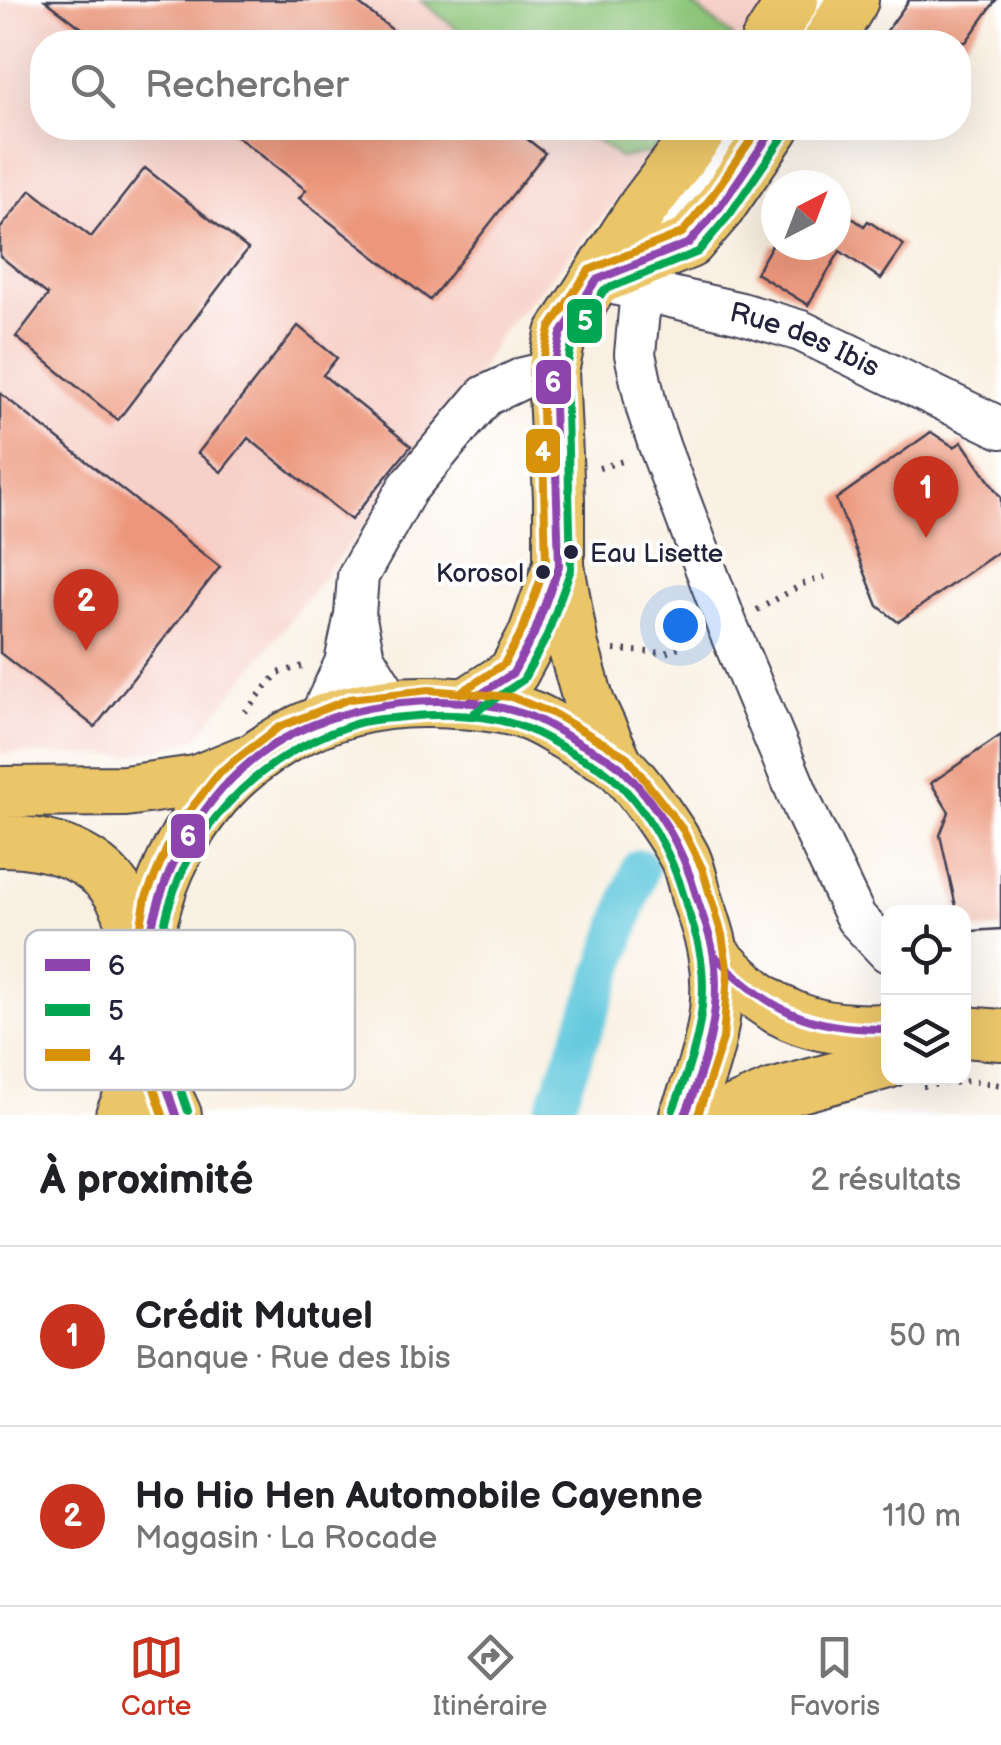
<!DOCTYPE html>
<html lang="fr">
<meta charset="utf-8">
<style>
:root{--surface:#fff;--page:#f6f6f6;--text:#202124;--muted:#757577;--line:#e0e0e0;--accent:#c8321e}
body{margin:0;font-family:"Balsamiq Sans",sans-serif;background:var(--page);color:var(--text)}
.controls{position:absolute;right:30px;bottom:30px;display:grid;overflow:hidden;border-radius:20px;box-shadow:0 10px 40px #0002}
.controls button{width:90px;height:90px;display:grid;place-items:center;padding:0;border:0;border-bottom:2px solid var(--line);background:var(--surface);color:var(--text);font:50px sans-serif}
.compass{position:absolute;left:761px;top:170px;width:90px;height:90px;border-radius:50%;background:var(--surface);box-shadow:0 10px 40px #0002;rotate:42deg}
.you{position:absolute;left:680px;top:625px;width:35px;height:35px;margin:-25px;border:8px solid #fff;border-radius:50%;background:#1a73e8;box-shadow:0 0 0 15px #1a73e833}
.badge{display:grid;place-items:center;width:65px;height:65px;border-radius:50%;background:var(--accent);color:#fff;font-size:32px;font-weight:700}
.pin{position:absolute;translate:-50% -82px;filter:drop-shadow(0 2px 5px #0008)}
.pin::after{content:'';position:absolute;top:52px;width:35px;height:30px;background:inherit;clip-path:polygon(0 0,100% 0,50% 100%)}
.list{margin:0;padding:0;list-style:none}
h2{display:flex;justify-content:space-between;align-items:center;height:130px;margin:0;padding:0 40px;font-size:42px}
h2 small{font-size:32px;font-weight:400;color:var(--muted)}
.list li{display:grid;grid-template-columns:65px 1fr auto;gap:30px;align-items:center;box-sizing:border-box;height:180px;padding:0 40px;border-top:2px solid var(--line)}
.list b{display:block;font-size:38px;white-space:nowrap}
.list p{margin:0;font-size:32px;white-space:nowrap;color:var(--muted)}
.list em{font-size:32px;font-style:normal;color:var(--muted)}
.icon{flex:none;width:55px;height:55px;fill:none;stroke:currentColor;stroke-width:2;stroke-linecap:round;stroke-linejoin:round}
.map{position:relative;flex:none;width:1001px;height:1115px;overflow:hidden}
.search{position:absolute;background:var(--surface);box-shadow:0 10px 40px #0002;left:30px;right:30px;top:30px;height:110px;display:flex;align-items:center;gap:25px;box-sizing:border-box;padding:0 35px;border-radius:40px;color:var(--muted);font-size:38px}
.sheet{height:490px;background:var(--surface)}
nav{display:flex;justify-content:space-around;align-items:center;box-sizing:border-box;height:140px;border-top:2px solid var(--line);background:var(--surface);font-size:28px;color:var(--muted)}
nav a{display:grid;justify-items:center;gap:5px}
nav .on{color:var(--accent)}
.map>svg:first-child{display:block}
.built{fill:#f7d1c9}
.green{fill:#8fc87c;stroke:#58755c;stroke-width:2.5}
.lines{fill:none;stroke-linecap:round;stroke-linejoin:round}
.canal{stroke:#60c8dd;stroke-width:38}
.building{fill:#ec977c}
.minor-casing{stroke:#424154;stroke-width:44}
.major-casing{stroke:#424154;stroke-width:54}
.path{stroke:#424154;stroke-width:6;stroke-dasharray:2.5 8;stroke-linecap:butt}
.minor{stroke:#fff;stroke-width:40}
.major{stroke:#ebc669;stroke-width:50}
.bus-1-casing{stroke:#fff;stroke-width:15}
.bus-2-casing{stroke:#fff;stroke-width:15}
.bus-3-casing{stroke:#fff;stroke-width:15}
.bus-1{stroke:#8e44ad;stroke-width:8}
.bus-2{stroke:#00a651;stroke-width:8}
.bus-3{stroke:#d79209;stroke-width:8}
.bus-dot{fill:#22223b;stroke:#fff;stroke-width:4}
.labels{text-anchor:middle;stroke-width:8;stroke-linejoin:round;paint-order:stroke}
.bus-label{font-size:26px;fill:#22223b;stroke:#fff;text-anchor:start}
.street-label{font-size:28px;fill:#22223b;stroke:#fff}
.key{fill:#fff;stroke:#bdbdc4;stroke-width:2.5}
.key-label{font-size:28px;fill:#22223b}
.line-badge{stroke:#fff;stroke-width:4}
.badge-label{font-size:28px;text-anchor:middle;font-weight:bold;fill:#fff}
</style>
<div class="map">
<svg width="1001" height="1115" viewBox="0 0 1001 1115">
<rect width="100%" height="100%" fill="#fff"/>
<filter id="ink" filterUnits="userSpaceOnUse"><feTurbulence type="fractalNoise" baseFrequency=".01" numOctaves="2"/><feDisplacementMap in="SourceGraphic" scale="20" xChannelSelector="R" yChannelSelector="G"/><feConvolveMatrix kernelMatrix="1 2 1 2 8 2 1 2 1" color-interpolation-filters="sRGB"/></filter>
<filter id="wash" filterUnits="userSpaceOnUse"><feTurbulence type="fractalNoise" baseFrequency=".0048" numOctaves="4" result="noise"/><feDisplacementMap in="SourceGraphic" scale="40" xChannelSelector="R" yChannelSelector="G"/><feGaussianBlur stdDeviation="2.25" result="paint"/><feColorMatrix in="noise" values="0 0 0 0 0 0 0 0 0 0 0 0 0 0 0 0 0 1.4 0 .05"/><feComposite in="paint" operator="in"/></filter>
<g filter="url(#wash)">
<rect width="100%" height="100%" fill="#f9f0e2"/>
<path class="built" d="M0,0H770L750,42H42V128H680L498,337L468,394L196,739L131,756L0,753Z"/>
<path class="green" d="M420,0H687L733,37L729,42H474Z
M581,128H669L652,152L620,158Z"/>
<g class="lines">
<path class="canal" d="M552,1115L607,967L640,868"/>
</g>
<g id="blocks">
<path class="building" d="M45,0H354L408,42H100Z
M909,0H996L966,42H879Z
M226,128H513L545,153L430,300L299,198L306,190Z
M145,168L248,249L118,420L16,337L48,295L0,256V229L31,190L91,237Z
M836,207L864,226L868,221L904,245L881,279L840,251L808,305L756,273L772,245H836Z
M298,326L337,358L323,375L411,446L351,520L248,438L221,472L198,453Z
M0,393L220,567L95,727L0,653Z
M931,432L954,447L962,442L1001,498V550L898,622L878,606L836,499Z
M1001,735V929L972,931L964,919V912L957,911L940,835L949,812L931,783Z"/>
</g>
</g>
<g filter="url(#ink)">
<use href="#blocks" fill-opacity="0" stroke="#424154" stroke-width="2.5"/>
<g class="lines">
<defs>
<g id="minor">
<path d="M797,42L822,0"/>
<path d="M739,128L651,259L641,290L635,354L647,409L660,448L727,625L804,809L856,918L888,952"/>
<path id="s1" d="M618,285L741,313L801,331L1001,428"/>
<path d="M356,619L364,657L391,701"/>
<path d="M318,721L345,663L355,615L358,576L407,489L485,396L523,378L553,371"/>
</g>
<path id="major" d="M766,42L793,0
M828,42L853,0
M596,280L689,243L720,207L774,128
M467,703L513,673L534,634L557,570
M618,765L589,703L573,646L559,566V499L553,371L561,334L644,206L703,128
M0,792L125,791L196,781L245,761
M0,841C55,841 112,860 130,918C135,932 136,948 139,963
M714,955C770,1014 806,1033 888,1029
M964,1032L1001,1035
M121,1115L144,1067L149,1038
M176,1115C82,926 212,698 429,702C462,703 502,704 533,717C547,723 560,732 573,739C587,748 606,755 619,766C638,784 673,835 685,858C690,869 693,883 696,895C702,914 710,933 713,953C724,1008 706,1065 685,1115
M725,1115L771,1095L888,1063"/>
</defs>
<use href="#minor" class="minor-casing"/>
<use href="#major" class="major-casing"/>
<path class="path" d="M599,468L626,460
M757,610L803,584L827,576
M614,650L666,653L693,640
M245,712L278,673L303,666
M923,1086L970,1081L1001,1085"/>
<use href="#minor" class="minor"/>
<use href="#major" class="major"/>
<defs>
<path id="bus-1" d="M467,703L513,673L534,634L559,566L553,371L561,334L596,280L689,243L720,207L774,128
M714,955C770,1011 808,1030 888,1029
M176,1115C160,1068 142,1019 146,968C153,877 204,784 285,738C352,701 448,690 521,713C542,719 561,733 581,744C594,751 609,757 620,767C656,801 683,848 696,895C701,912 708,929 712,946C724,1005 707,1061 685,1115"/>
<path id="bus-2" d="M474,713L523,680L546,638L571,569L566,372L573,339L604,290L698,252L730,214L784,135
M188,1111C172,1065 156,1020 158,971C163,854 243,760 352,725C368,719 387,719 404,717C441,713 481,713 517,725C536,731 553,742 571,752C584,760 599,765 610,775C645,805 672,854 684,897C688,914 696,931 699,948C711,1004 694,1058 673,1110"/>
<path id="bus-3" d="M460,693L504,664L523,629L546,564L541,371L550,328L589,270L682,233L710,199L759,128
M163,1115L139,1045L133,970L146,897L175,829L220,772L279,727L349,699L429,690L511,697L554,714L627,757L683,830L702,868L722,935L728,973L723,1039L698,1115"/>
</defs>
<use href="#bus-1" class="bus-1-casing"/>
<use href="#bus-2" class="bus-2-casing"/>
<use href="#bus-3" class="bus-3-casing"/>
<use href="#bus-1" class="bus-1"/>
<use href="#bus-2" class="bus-2"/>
<use href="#bus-3" class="bus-3"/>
</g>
</g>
<g class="bus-dot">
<circle cx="571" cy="552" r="9"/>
<circle cx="543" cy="572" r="9"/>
</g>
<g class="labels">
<g class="bus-label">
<text x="590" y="562">Eau Lisette</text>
<text x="524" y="582" text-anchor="end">Korosol</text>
</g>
<g class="street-label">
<text dy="10" stroke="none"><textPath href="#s1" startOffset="195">Rue des Ibis</textPath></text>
</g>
</g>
<rect x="25" y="930" width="330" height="160" rx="15" class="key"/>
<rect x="45" y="959" width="45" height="12" fill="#8e44ad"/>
<rect x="45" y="1004" width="45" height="12" fill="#00a651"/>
<rect x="45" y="1049" width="45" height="12" fill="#d79209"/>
<g class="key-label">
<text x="108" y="975">6</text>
<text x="108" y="1020">5</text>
<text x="108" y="1065">4</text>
</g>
<g class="line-badge">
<rect x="565" y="297" width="39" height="48" rx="10" fill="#00a651"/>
<rect x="534" y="358" width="39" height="48" rx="10" fill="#8e44ad"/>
<rect x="524" y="427" width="38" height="48" rx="10" fill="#d79209"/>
<rect x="169" y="812" width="38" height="48" rx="10" fill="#8e44ad"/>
</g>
<g class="badge-label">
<text x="585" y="330">5</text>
<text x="553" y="391">6</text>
<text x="543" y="461">4</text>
<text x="188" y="845">6</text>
</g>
</svg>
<div class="controls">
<button><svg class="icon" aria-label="locate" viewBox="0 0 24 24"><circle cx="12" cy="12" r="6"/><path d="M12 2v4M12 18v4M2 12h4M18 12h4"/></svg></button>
<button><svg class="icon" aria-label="layers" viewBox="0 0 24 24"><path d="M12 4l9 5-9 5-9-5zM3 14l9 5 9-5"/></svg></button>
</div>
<svg class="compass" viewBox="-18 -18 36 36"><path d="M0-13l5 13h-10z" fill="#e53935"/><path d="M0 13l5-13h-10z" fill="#757577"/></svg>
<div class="you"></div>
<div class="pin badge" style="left:926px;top:538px">1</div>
<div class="pin badge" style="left:86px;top:651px">2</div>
<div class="search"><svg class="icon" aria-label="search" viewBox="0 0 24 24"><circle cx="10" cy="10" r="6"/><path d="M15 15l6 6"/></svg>Rechercher</div>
</div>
<section class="sheet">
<h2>À proximité<small>2 résultats</small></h2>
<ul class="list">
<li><span class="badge">1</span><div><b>Crédit Mutuel</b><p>Banque · Rue des Ibis</p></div><em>50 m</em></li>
<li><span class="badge">2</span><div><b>Ho Hio Hen Automobile Cayenne</b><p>Magasin · La Rocade</p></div><em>110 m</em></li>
</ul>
</section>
<nav>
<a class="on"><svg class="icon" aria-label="map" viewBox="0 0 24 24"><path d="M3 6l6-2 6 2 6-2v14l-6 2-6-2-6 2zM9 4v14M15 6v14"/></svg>Carte</a>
<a><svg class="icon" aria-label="directions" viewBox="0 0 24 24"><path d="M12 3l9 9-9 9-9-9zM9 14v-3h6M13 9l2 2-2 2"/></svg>Itinéraire</a>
<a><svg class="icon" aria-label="saved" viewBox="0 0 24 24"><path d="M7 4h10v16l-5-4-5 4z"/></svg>Favoris</a>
</nav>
